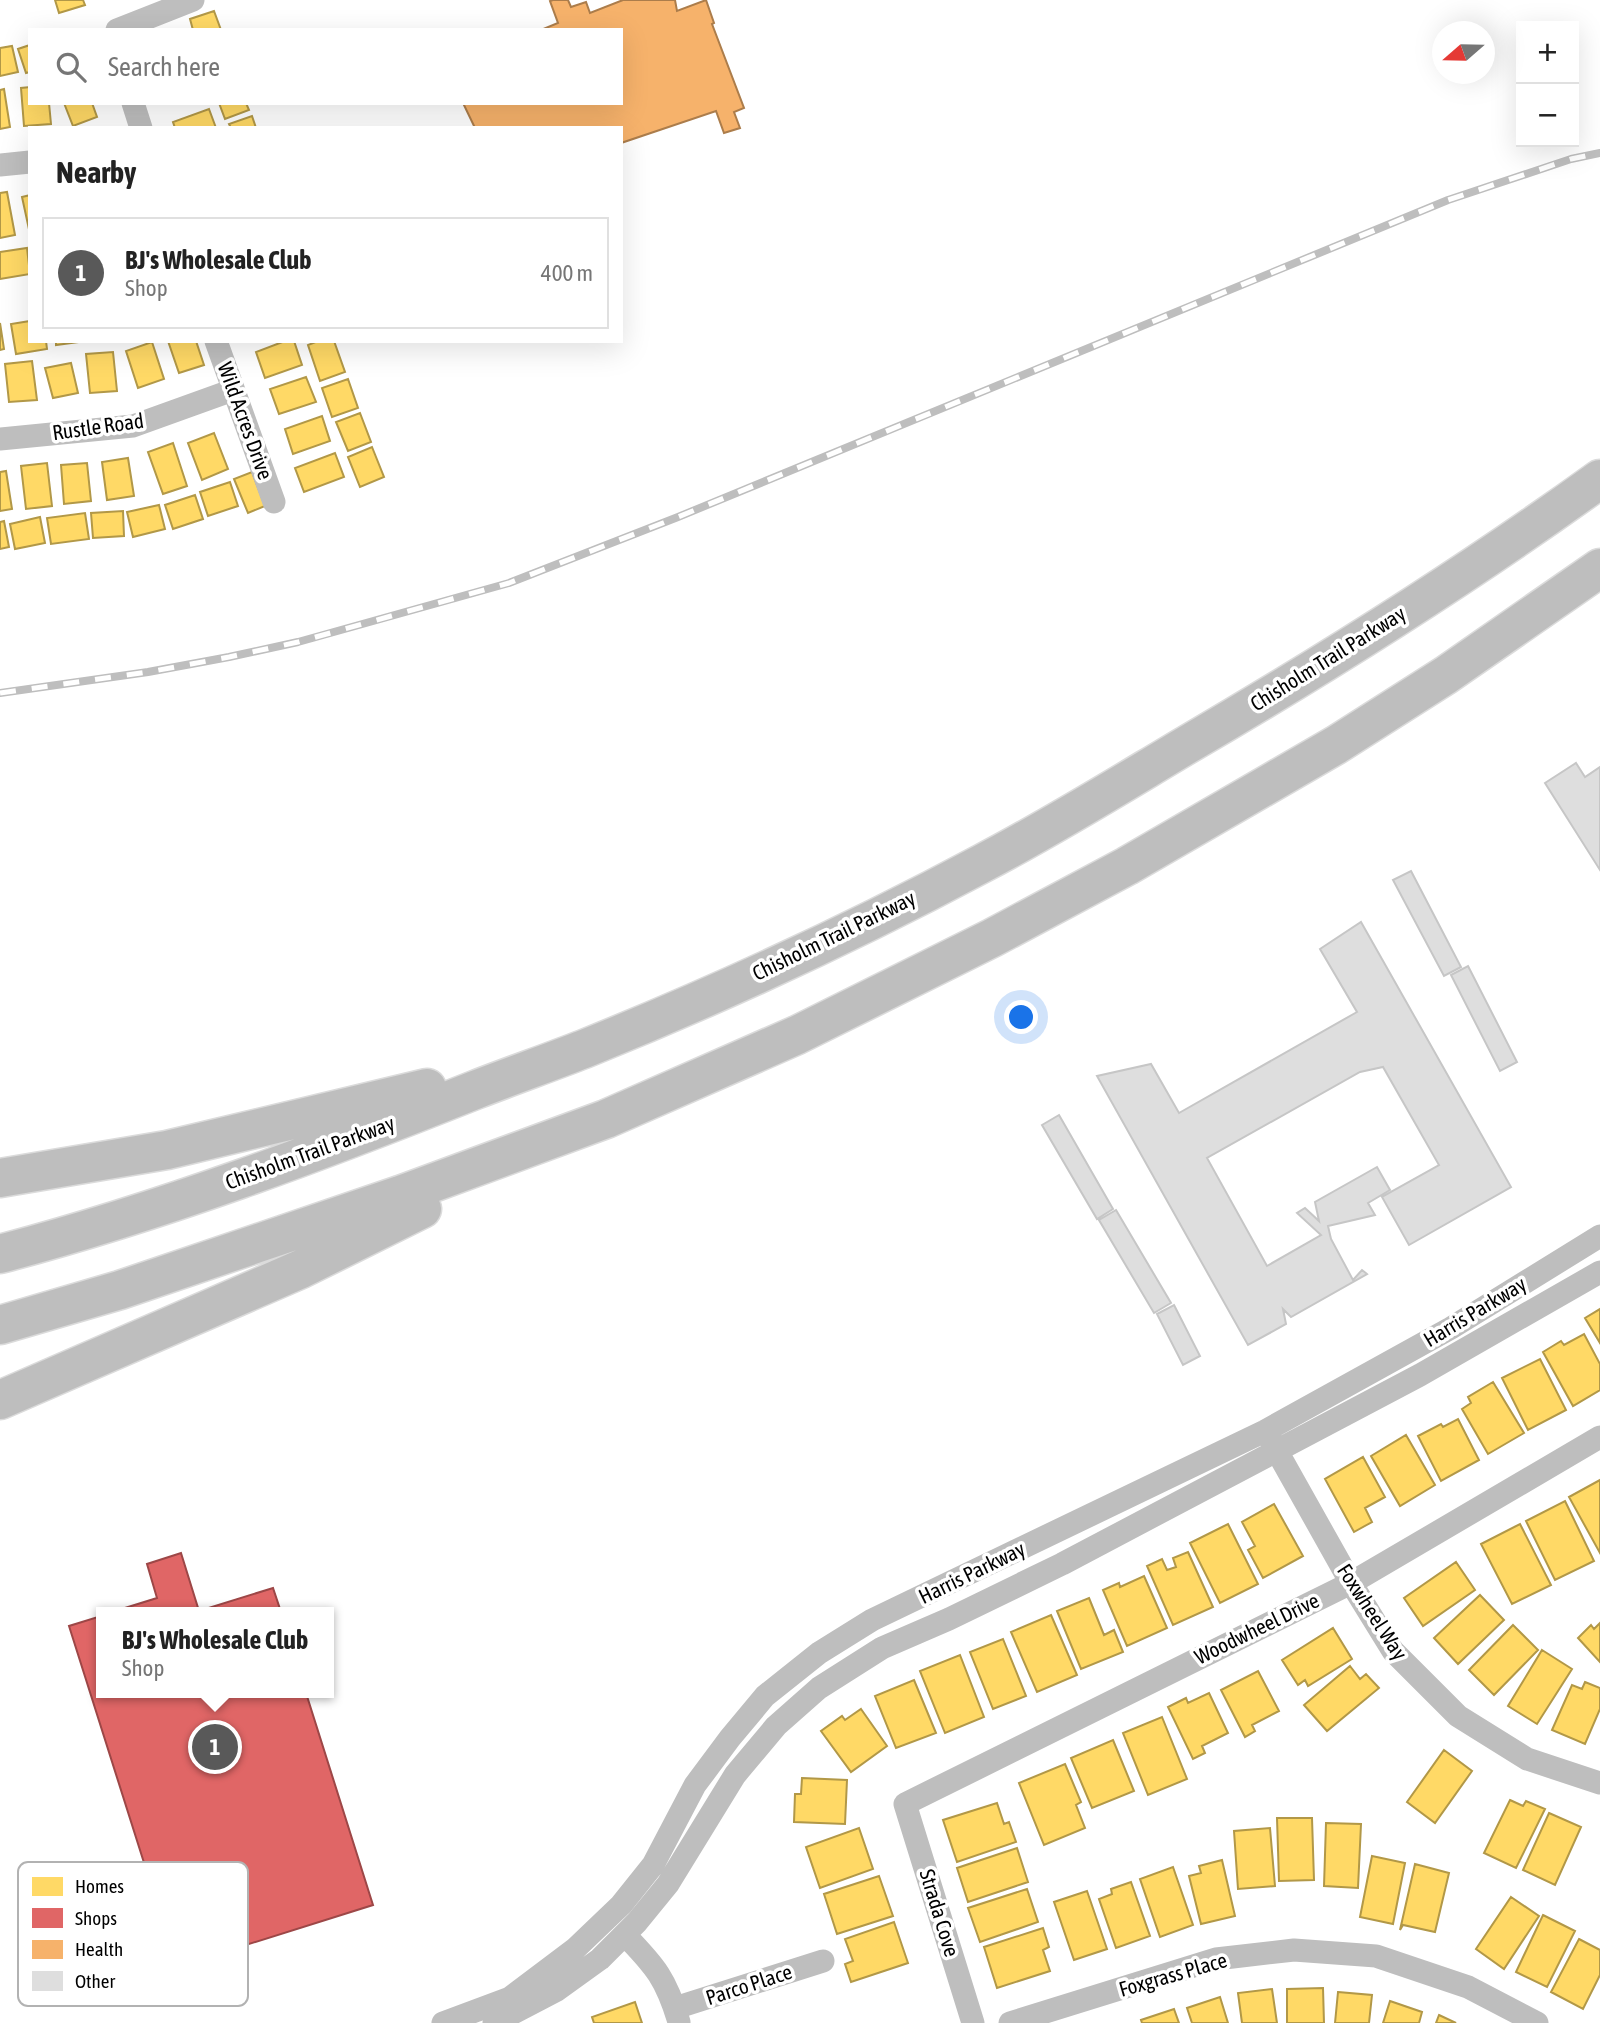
<!DOCTYPE html>
<meta charset="utf-8">
<style>
:root{--surface:#fff;--page:#f2f2f2;--text:#222;--muted:#767676;--line:#e0e0e0;--accent:#595959}
body{margin:0;font-family:"Asap Condensed",sans-serif;background:var(--page);color:var(--text)}
.controls{position:absolute;right:21px;top:21px;display:grid;overflow:hidden;border-radius:0px;box-shadow:0 7px 28px #0002}
.controls button{width:63px;height:63px;display:grid;place-items:center;padding:0;border:0;border-bottom:2px solid var(--line);background:var(--surface);color:var(--text);font:35px sans-serif}
.compass{position:absolute;left:1432px;top:21px;width:63px;height:63px;border-radius:50%;background:var(--surface);box-shadow:0 7px 28px #0002;rotate:250deg}
.you{position:absolute;left:1022px;top:1018px;width:24px;height:24px;margin:-18px;border:5px solid #fff;border-radius:50%;background:#1a73e8;box-shadow:0 0 0 10px #1a73e833}
.badge{display:grid;place-items:center;width:46px;height:46px;border-radius:50%;background:var(--accent);color:#fff;font-size:23px;font-weight:700}
.pin{position:absolute;translate:-50% -50%;border:4px solid #fff;box-shadow:0 2px 7px #0006}
.popup{position:absolute;left:96px;top:1607px;width:238px;height:91px;box-sizing:border-box;display:grid;place-content:center;border-radius:0px;background:var(--surface);filter:drop-shadow(0 2px 5px #0005);font-size:23px;white-space:nowrap;color:var(--muted)}
.popup b{font-size:26px;color:var(--text)}
.popup::after{content:'';position:absolute;left:50%;top:100%;margin-left:-14px;border:14px solid transparent;border-top-color:var(--surface)}
.list{margin:0;padding:0;list-style:none}
h2{display:flex;justify-content:space-between;align-items:center;height:91px;margin:0;padding:0 28px;font-size:30px}
h2 small{font-size:23px;font-weight:400;color:var(--muted)}
.list li{display:grid;grid-template-columns:46px 1fr auto;gap:21px;align-items:center;box-sizing:border-box;height:112px;margin:0 14px 14px;padding:0 14px;border:2px solid var(--line);border-radius:0px}
.list b{display:block;font-size:26px;white-space:nowrap}
.list p{margin:0;font-size:23px;white-space:nowrap;color:var(--muted)}
.list em{font-size:23px;font-style:normal;color:var(--muted)}
.icon{flex:none;width:38px;height:38px;fill:none;stroke:currentColor;stroke-width:2;stroke-linecap:round;stroke-linejoin:round}
.map{position:relative;flex:none;width:1600px;height:2023px;overflow:hidden}
.search{position:absolute;background:var(--surface);box-shadow:0 7px 28px #0002;left:28px;top:28px;width:595px;height:77px;display:flex;align-items:center;gap:18px;box-sizing:border-box;padding:0 24px;border-radius:0px;color:var(--muted);font-size:26px}
.panel{position:absolute;background:var(--surface);box-shadow:0 7px 28px #0002;left:28px;top:126px;width:595px;height:217px;border-radius:0px}
.map>svg:first-child{display:block}
.homes{fill:#ffd966;stroke:#b29847;stroke-width:2}
.shops{fill:#e06666;stroke:#9d4747;stroke-width:2}
.health{fill:#f6b26b;stroke:#ac7d4b;stroke-width:2}
.building{fill:#dedede;stroke:#c6c6c6;stroke-width:2}
.lines{fill:none;stroke-linecap:round;stroke-linejoin:round}
.motorway-casing{stroke:#dbdbdb;stroke-width:41}
.minor{stroke:#bebebe;stroke-width:23}
.motorway{stroke:#bebebe;stroke-width:38}
.rail-casing{stroke:#bebebe;stroke-width:8}
.rail{stroke:#fff;stroke-width:5;stroke-dasharray:16;stroke-linecap:butt}
.labels{text-anchor:middle;stroke-width:7;stroke-linejoin:round;paint-order:stroke}
.street-label{font-size:21px;fill:#000;stroke:#fff}
.key{fill:#fff;stroke:#b2b2b2;stroke-width:2}
.key-label{font-size:19px;fill:#000}
</style>
<div class="map">
<svg width="1600" height="2023" viewBox="0 0 1600 2023">
<rect width="100%" height="100%" fill="#fff"/>
<path class="homes" d="M55,0H83L85,5L59,13Z
M214,11L221,30H193L190,19Z
M30,45V72L26,73L18,49Z
M12,46L18,72L0,76V48Z
M30,87V103H49L51,124L24,126L21,88Z
M4,89L10,127L0,129V90Z
M64,103H92L97,117L73,126Z
M219,103H246L249,110L225,119Z
M209,109L216,128H175L173,122Z
M252,116L256,128H231L229,124Z
M7,192L15,235L0,238V193Z
M30,195V234L22,197Z
M27,248L30,274L0,279V252Z
M30,321V341H46L47,349L16,354L11,324Z
M0,323L4,349L0,350Z
M56,341H86L56,345Z
M168,341H196L204,365L179,373Z
M285,341H294L302,365L265,378L256,352Z
M318,341H334L345,372L320,381L308,345Z
M152,342L164,379L138,388L126,351Z
M113,352L117,391L90,393L86,354Z
M32,361L37,400L9,402L5,364Z
M71,363L78,393L53,398L45,368Z
M306,377L316,402L279,414L270,389Z
M348,379L358,408L332,417L322,388Z
M360,413L371,442L348,451L336,422Z
M322,416L330,441L293,454L285,429Z
M214,433L228,469L202,480L188,443Z
M173,443L187,486L163,494L148,452Z
M372,447L384,477L360,487L348,457Z
M335,453L344,477L304,492L295,468Z
M128,458L134,496L107,500L102,462Z
M47,463L52,506L26,509L21,466Z
M87,463L91,501L64,504L61,465Z
M6,471L12,509L0,511V472Z
M252,472L265,506L248,513L234,479Z
M230,482L238,506L208,516L200,492Z
M195,495L203,519L173,529L165,505Z
M159,505L165,529L133,537L127,512Z
M123,511L124,536L93,538L91,513Z
M85,513L89,539L51,544L47,518Z
M40,517L45,543L15,549L10,524Z
M4,521L9,547L0,549V522Z
M1600,1309V1343L1585,1318Z
M1584,1334L1600,1364V1390L1573,1406L1543,1352L1561,1341L1564,1345Z
M1540,1359L1566,1410L1528,1430L1502,1378Z
M1493,1382L1524,1433L1488,1454L1462,1409L1471,1403L1468,1397Z
M1458,1419L1479,1460L1441,1481L1418,1436L1441,1424L1443,1427Z
M1406,1435L1435,1485L1400,1506L1371,1456Z
M1363,1457L1385,1497L1365,1508L1372,1522L1354,1532L1325,1479Z
M1600,1480V1553L1569,1497Z
M1565,1501L1594,1561L1555,1580L1526,1521Z
M1274,1504L1303,1556L1263,1578L1248,1550L1255,1546L1242,1522Z
M1228,1524L1258,1584L1220,1603L1190,1543Z
M1520,1524L1551,1585L1512,1604L1481,1544Z
M1188,1552L1213,1607L1173,1625L1147,1566L1162,1559L1167,1570L1176,1567L1173,1558Z
M1456,1562L1475,1590L1423,1626L1404,1598Z
M1144,1576L1167,1628L1127,1646L1103,1590L1119,1583L1120,1587Z
M1480,1595L1504,1620L1458,1664L1434,1638Z
M1089,1598L1104,1635L1114,1630L1123,1652L1081,1669L1057,1611Z
M1051,1615L1077,1675L1037,1692L1011,1632Z
M1600,1623V1662L1578,1638L1591,1625L1594,1629Z
M1513,1625L1538,1650L1494,1695L1469,1670Z
M1333,1628L1352,1659L1308,1686L1305,1680L1298,1685L1282,1660Z
M1003,1639L1026,1696L993,1709L970,1652Z
M1542,1650L1572,1669L1537,1724L1508,1706Z
M960,1655L984,1717L945,1733L920,1671Z
M1350,1666L1360,1679L1366,1674L1379,1688L1327,1731L1304,1705Z
M1258,1671L1279,1711L1252,1725L1255,1731L1245,1737L1221,1690Z
M914,1680L936,1733L896,1748L875,1696Z
M1585,1682L1600,1688V1709L1585,1744L1552,1730L1572,1685L1582,1689Z
M1209,1693L1228,1733L1202,1746L1205,1753L1193,1759L1168,1707L1186,1698L1188,1703Z
M861,1709L887,1746L851,1772L821,1731L842,1716L845,1720Z
M1162,1717L1187,1779L1148,1795L1123,1733Z
M1113,1740L1134,1791L1092,1808L1071,1758Z
M1444,1750L1472,1771L1435,1823L1407,1802Z
M1065,1764L1081,1802L1076,1805L1085,1828L1044,1845L1019,1783Z
M802,1778L847,1780L845,1824L794,1822L795,1794H801Z
M1510,1800L1523,1806L1526,1801L1545,1809L1516,1868L1484,1853Z
M997,1803L1004,1824L1009,1822L1016,1842L957,1862L943,1820Z
M1549,1813L1581,1827L1555,1885L1523,1870Z
M1277,1818H1312L1314,1880L1279,1881Z
M1326,1823L1361,1824L1358,1888L1324,1886Z
M859,1828L873,1869L820,1888L806,1847Z
M1270,1828L1275,1886L1238,1889L1234,1831Z
M1017,1848L1028,1882L968,1902L957,1868Z
M1372,1856L1405,1863L1393,1924L1360,1917Z
M1222,1860L1235,1916L1201,1924L1189,1876L1201,1873L1199,1866Z
M1415,1864L1449,1873L1435,1932L1403,1925L1400,1930Z
M1173,1867L1193,1925L1160,1937L1140,1879Z
M879,1876L893,1916L837,1934L824,1894Z
M1131,1882L1150,1936L1116,1948L1099,1899L1112,1894L1111,1889Z
M1027,1889L1038,1922L980,1942L968,1908Z
M1087,1891L1107,1949L1074,1960L1054,1902Z
M1511,1897L1539,1916L1504,1969L1476,1949Z
M1543,1915L1575,1931L1547,1987L1516,1972Z
M894,1922L908,1963L851,1982L845,1964L853,1961L845,1939Z
M1043,1928L1049,1947L1043,1950L1050,1971L997,1988L984,1947Z
M1579,1939L1600,1950V1975L1583,2009L1551,1992Z
M1323,1988L1324,2023H1287V1989Z
M1272,1989L1277,2023H1242L1238,1993Z
M1338,1992L1372,1995L1369,2023H1335Z
M1220,1997L1228,2023H1192L1187,2008Z
M1390,2001L1422,2012L1419,2023H1383Z
M635,2002L642,2023H594L592,2017Z
M1174,2009L1179,2023H1142L1141,2020Z
M1439,2015L1456,2023H1436Z"/>
<path class="shops" d="M181,1553L199,1611L273,1588L281,1612H112L157,1598L147,1564Z
M101,1616V1693H306L373,1905L160,1972L129,1874L146,1869L69,1626Z"/>
<path class="health" d="M553,0H568L571,7L586,2L590,13L623,0H675L677,11L706,0L714,23L712,24L744,108L734,112L740,128L724,133L716,111L621,143V128H475L463,103H621V30H541L558,23L550,1Z"/>
<path class="building" d="M1576,763L1585,777L1600,767V870L1545,783Z
M1411,871L1461,967L1444,976L1393,880Z
M1361,922L1511,1187L1409,1245L1382,1197L1439,1165L1383,1067L1360,1072L1207,1158L1267,1266L1321,1235L1297,1213L1305,1208L1319,1221L1315,1202L1377,1167L1390,1190L1368,1203L1375,1215L1328,1226L1331,1239L1353,1280L1362,1270L1367,1274L1291,1317L1283,1309L1286,1324L1248,1345L1097,1076L1151,1064L1179,1113L1357,1012L1320,949Z
M1468,966L1517,1062L1500,1071L1451,975Z
M1059,1115L1113,1209L1097,1219L1042,1125Z
M1116,1210L1171,1303L1154,1313L1099,1220Z
M1174,1305L1200,1356L1183,1365L1157,1314Z"/>
<g class="lines">
<defs>
<path id="motorway" d="M0,1178L167,1150L427,1088
M0,1254C163,1211 319,1152 475,1090C511,1076 548,1063 584,1049C720,994 854,932 983,863C1052,827 1118,786 1185,746C1327,663 1467,575 1600,479
M0,1325L120,1290L400,1195L606,1119L797,1035L992,938L1127,866L1336,745L1446,675L1600,568
M0,1400L301,1269L422,1209"/>
</defs>
<use href="#motorway" class="motorway-casing"/>
<path class="minor" d="M117,30L193,0
M133,103L141,128
M0,165L30,162
M216,341L274,502
M0,439L133,426L233,390
M1269,1437L1351,1583L1393,1651L1458,1716L1527,1759L1600,1783
M625,1935C656,1967 666,1979 679,2022
M675,2008L823,1961
M443,2023L510,1998L575,1949L621,1905L653,1865L695,1785L730,1738L765,1696L819,1653L872,1620L1265,1431L1451,1328L1600,1236
M494,2023L557,1990L600,1959L637,1922L668,1884L735,1775L776,1726L819,1688L882,1648L949,1619L1062,1564L1420,1375L1600,1272
M973,2023L905,1804L1351,1583L1600,1437
M1010,2023L1216,1959L1294,1950L1376,1956L1468,1987L1537,2023"/>
<use href="#motorway" class="motorway"/>
<defs>
<path id="rail" d="M0,693L148,672L229,657L298,642L509,583L678,517L1448,200L1571,159L1600,153"/>
</defs>
<use href="#rail" class="rail-casing"/>
<use href="#rail" class="rail"/>
</g>
<g class="labels">
<g class="street-label">
<text transform="translate(245 421) rotate(70)" y="7">Wild Acres Drive</text>
<text transform="translate(98 427) rotate(-8)" y="7">Rustle Road</text>
<text transform="translate(1328 659) rotate(-32)" y="7">Chisholm Trail Parkway</text>
<text transform="translate(834 936) rotate(-26)" y="7">Chisholm Trail Parkway</text>
<text transform="translate(310 1153) rotate(-20)" y="7">Chisholm Trail Parkway</text>
<text transform="translate(1475 1312) rotate(-31)" y="7">Harris Parkway</text>
<text transform="translate(972 1573) rotate(-26)" y="7">Harris Parkway</text>
<text transform="translate(1372 1612) rotate(57)" y="7">Foxwheel Way</text>
<text transform="translate(1257 1629) rotate(-26)" y="7">Woodwheel Drive</text>
<text transform="translate(939 1913) rotate(73)" y="7">Strada Cove</text>
<text transform="translate(1173 1975) rotate(-16)" y="7">Foxgrass Place</text>
<text transform="translate(749 1985) rotate(-18)" y="7">Parco Place</text>
</g>
</g>
<rect x="18" y="1862" width="230" height="144" rx="10" class="key"/>
<rect x="32" y="1877" width="31" height="19" fill="#ffd966"/>
<rect x="32" y="1908" width="31" height="20" fill="#e06666"/>
<rect x="32" y="1940" width="31" height="19" fill="#f6b26b"/>
<rect x="32" y="1971" width="31" height="20" fill="#dedede"/>
<g class="key-label">
<text x="75" y="1893">Homes</text>
<text x="75" y="1925">Shops</text>
<text x="75" y="1956">Health</text>
<text x="75" y="1988">Other</text>
</g>
</svg>
<div class="controls">
<button>+</button>
<button>−</button>
</div>
<svg class="compass" viewBox="-18 -18 36 36"><path d="M0-13l5 13h-10z" fill="#e53935"/><path d="M0 13l5-13h-10z" fill="#767676"/></svg>
<div class="you"></div>
<div class="pin badge" style="left:215px;top:1747px">1</div>
<div class="popup"><b>BJ's Wholesale Club</b>Shop</div>
<div class="search"><svg class="icon" aria-label="search" viewBox="0 0 24 24"><circle cx="10" cy="10" r="6"/><path d="M15 15l6 6"/></svg>Search here</div>
<section class="panel">
<h2>Nearby<small></small></h2>
<ul class="list">
<li><span class="badge">1</span><div><b>BJ's Wholesale Club</b><p>Shop</p></div><em>400 m</em></li>
</ul>
</section>
</div>
